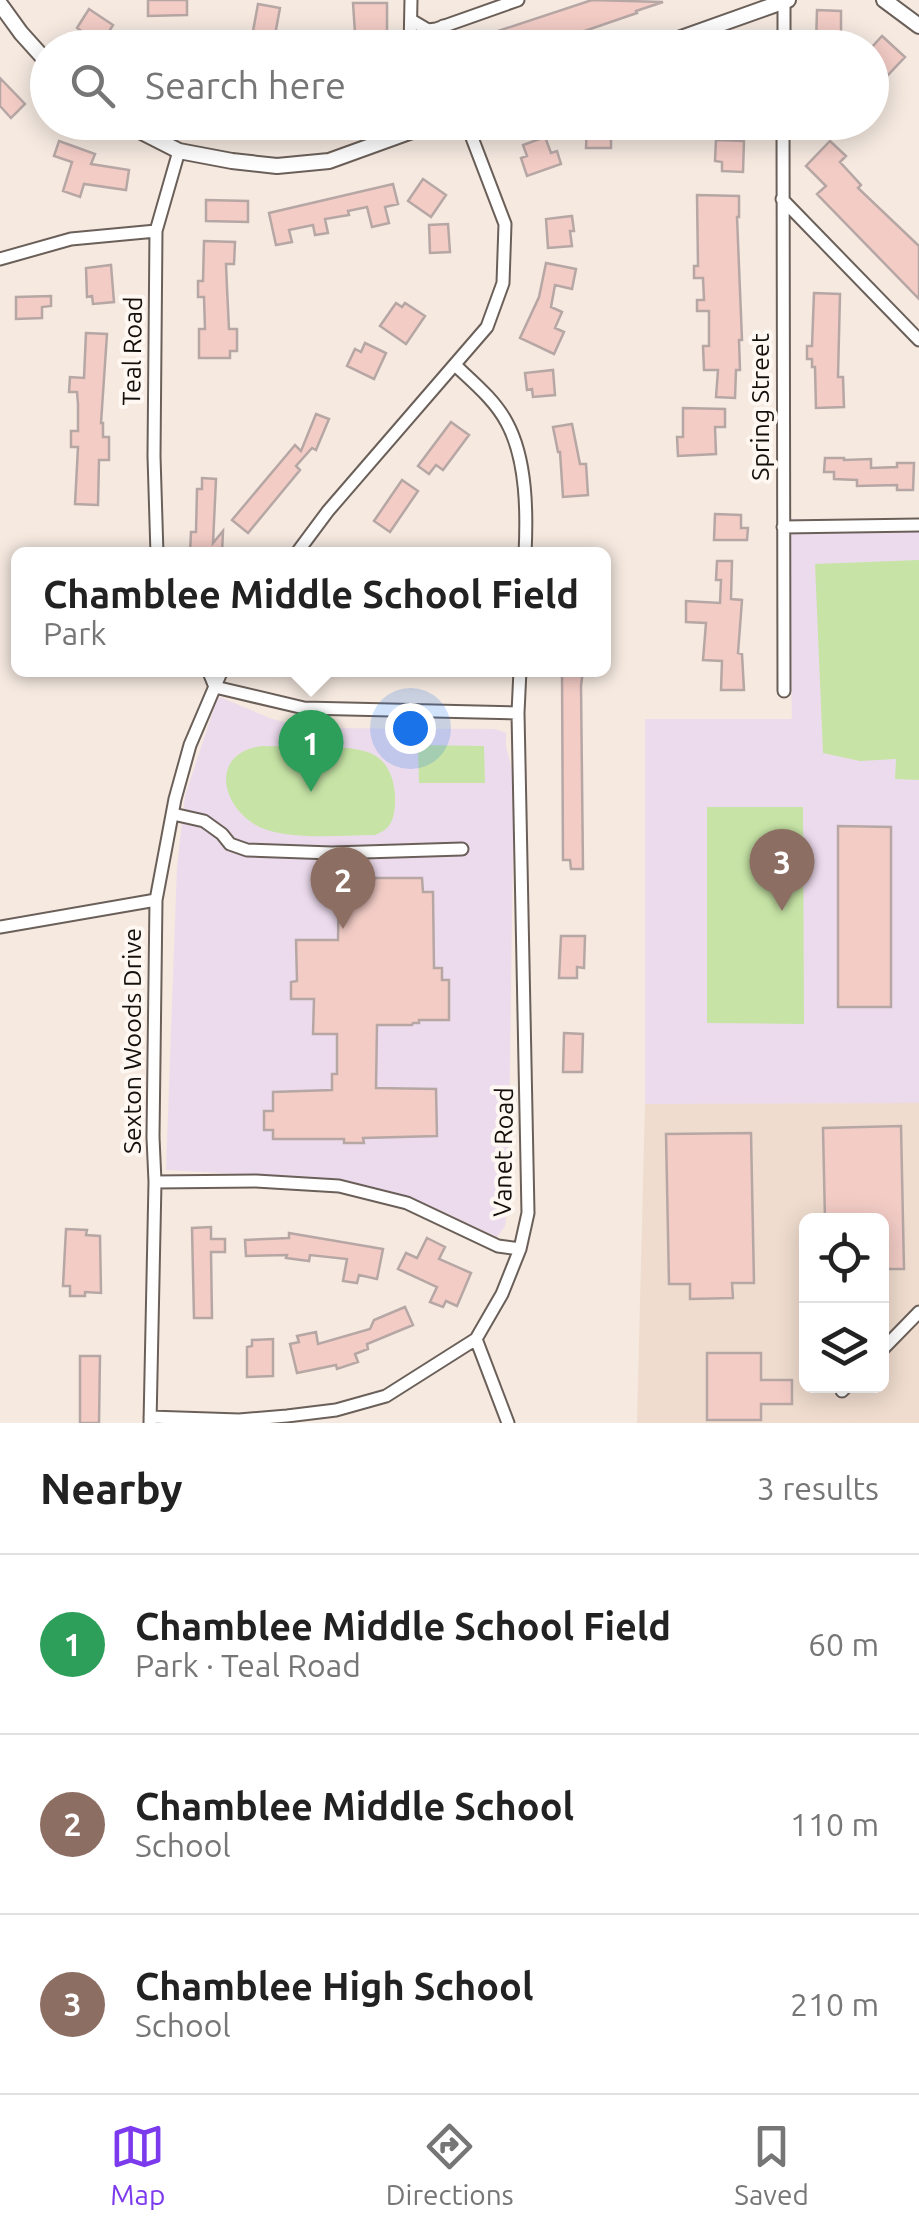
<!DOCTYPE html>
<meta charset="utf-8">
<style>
:root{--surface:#fff;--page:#f6f6f6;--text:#222;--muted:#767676;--line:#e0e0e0;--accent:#7c3aed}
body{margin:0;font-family:Ubuntu,sans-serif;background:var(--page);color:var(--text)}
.controls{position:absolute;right:30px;bottom:30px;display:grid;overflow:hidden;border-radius:15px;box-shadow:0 5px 25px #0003}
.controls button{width:90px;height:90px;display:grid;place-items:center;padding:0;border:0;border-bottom:2px solid var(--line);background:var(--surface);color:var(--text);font:50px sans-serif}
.you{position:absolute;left:410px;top:728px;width:35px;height:35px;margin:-25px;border:8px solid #fff;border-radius:50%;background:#1a73e8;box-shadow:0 0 0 15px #1a73e833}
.badge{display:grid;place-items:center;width:65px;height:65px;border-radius:50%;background:var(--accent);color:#fff;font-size:32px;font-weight:700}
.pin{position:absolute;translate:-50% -82px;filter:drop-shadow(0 2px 5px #0008)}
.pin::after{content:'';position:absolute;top:52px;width:35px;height:30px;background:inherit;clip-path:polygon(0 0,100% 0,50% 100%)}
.popup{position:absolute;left:11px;top:547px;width:600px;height:130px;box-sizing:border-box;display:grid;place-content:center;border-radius:15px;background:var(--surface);filter:drop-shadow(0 2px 8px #0005);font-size:32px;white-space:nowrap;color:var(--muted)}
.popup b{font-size:38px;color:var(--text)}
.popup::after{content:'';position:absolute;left:50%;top:100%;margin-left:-20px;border:20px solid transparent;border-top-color:var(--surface)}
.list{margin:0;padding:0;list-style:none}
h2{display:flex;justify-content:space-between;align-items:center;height:130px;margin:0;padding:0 40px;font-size:42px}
h2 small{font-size:32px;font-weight:400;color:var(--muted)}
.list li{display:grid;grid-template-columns:65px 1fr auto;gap:30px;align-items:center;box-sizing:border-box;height:180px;padding:0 40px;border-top:2px solid var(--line)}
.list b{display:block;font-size:38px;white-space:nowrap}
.list p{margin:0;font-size:32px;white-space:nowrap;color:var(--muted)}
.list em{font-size:32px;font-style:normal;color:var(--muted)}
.icon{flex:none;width:55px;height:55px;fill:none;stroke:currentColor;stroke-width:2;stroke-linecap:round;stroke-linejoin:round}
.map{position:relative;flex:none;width:919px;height:1423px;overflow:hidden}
.search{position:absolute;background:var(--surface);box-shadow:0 5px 25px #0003;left:30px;right:30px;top:30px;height:110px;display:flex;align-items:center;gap:25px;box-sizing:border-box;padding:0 35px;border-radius:55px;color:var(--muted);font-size:38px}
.sheet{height:670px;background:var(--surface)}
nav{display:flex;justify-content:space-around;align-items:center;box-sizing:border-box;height:140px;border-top:2px solid var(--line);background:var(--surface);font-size:28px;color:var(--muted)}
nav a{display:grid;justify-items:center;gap:5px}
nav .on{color:var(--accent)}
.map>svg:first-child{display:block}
.built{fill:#efdcce;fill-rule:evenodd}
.education{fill:#ecdbed}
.green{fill:#c7e4a6}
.building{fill:#f3ccc6;stroke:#b6a7a5;stroke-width:2.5}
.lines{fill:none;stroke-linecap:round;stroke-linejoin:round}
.minor-casing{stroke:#6b6059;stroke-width:15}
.tertiary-casing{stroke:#6b6059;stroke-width:18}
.minor{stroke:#fff;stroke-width:11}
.tertiary{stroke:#fff;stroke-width:14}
.labels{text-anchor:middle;stroke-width:8;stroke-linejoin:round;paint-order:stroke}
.street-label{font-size:25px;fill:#130f0c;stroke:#fff7f2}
</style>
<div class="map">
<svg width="919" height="1423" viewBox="0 0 919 1423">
<rect width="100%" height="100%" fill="#f5e9e0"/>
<path class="built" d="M722,1103H919V1423H637L645,1104ZM806,1220H882V1386H806Z"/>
<path class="education" d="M787,518L846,524L919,520V1103L645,1104V719H792Z
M220,697L272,719L311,728L495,729L506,733V747L513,772V844L508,1206L505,1226L497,1237L448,1214L355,1183L312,1178L166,1170L177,867L185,796L216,702Z"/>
<path class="green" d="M919,560V780L895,779L896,759L860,761L823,753L815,564Z
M418,745L484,746L485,783H419Z
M262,746C288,747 354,743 374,755C391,764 396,786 395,804C394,820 391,829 375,835C341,835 300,840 267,830C224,816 204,754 262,746Z
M707,807H803L804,1024L707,1023Z"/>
<path class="building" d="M148,0H187V15L148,16Z
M592,0L663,2L636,11L637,13L541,46L540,44L531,48H460V45L499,33L498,31Z
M353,3H387V48H356Z
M258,4L280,8L275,35L253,31Z
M89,9L113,25L101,44L77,28Z
M817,10L841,11V43H816Z
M882,36L905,57L888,75L872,59V47Z
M0,78L25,104L11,118L0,106Z
M632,122H683V137L662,138V133H632Z
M587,123H611V148H586Z
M545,137L551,153L557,151L561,164L527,176L521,158L527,156L523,145Z
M716,140L744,141L743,172L722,171V162L715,161Z
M59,141L95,154L91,164L129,170L126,190L84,184L80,197L63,191L72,162L54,156Z
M830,141L846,156L840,162L861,185L858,188L919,246V299L817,194L826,186L806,166Z
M423,179L446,195L431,217L408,201Z
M393,184L398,204L385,207L389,223L372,227L367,207L348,211L349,215L325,219L328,233L315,235L313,225L289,230L292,242L276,245L269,213Z
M697,195L739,196V217H737L742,340H739L740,370H736L735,398L716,397L718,370H704L703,346H709V311H697V300H704L703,278H694V266H698Z
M206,200L248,201V222L206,221Z
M572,216L574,231H570L572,246L548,248L546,219Z
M448,224L450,252L430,253L429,225Z
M204,241L235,242L234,264H226L227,288L229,329H237V351H230V358H199V329H205L204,297H198V281H203Z
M546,263L576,269L572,289L555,285L551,307L562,312L555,328L564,332L554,354L520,338L539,297Z
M111,265L114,302L93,304L92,296L87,297L86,268Z
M814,293L840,294L838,377H843L844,407L816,408L815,367H812V359H807V346H812Z
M51,296V306L42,307V318L16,319V297Z
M396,303L402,307L405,303L425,316L406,344L380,326Z
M86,333L107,334L101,423H103V437H109V460H99L98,505L75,504L78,447H71V431H78V404L77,392H69L70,377L84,378Z
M365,343L386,353L374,379L347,366L355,349L361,352Z
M553,370L555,395L533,397L532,389L527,390L525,373Z
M683,408L725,409V427H715L716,454L678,456L677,437H683Z
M316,414L329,419L316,450L312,448L296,466L300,470L248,533L232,520L295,445L301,451Z
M451,422L469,435L443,470L436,465L429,474L418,466Z
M572,424L580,464H586L588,495L563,497L560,452H558L553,427Z
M825,458H844V460L871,459V468L897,467V463H914L913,490H897V485L857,486V480L834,479V472H824Z
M202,478L216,479L213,543L223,531L222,554H190L191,532H196L197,489H202Z
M402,480L418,491L390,532L374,521Z
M715,514L741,515V528H748L747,540H714Z
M717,561H732L731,599L742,600L738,653L742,654L744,690H721L722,661L703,660L706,623L686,622V601L720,603L721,580H716Z
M562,670H583L581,686L583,869H571L570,860H563Z
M838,826L891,827V1007H838Z
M351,870H361L362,878H422L423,892H433L434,968H442V980H449V1020H419V1023H413L412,1025H377L376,1088L436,1089L437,1136L363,1138L364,1143H344V1139H273V1130H264V1111H273V1092L332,1090V1074H337V1034H313L314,999H291V982L297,981L296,940H338L339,890H351Z
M561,936H585L584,968L577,967V978H559Z
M564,1033L583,1034L582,1072H563Z
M901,1126L904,1269H882V1220H825L823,1128Z
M751,1133L754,1283H732L733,1298L690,1299V1284H669L666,1134Z
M211,1227V1239H225V1252H211L212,1318H194L192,1228Z
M66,1229L87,1230L86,1235L100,1236L101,1293L85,1292V1296H70V1286H63Z
M289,1233L383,1249L377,1279L359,1275L357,1283L343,1281L347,1259L310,1255L309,1261L286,1258L287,1255L246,1256L245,1240L289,1238Z
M427,1238L445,1247L439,1259L471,1273L457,1306L446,1301L443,1307L430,1302L437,1287L398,1269L406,1253L417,1258Z
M405,1307L413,1325L367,1344L368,1349L355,1354L358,1362L337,1369L336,1365L297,1373L290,1344L299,1342L297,1336L316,1332L318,1344L370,1329L374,1320Z
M273,1339V1376L247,1377V1347L252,1346V1340Z
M707,1353H761V1380H792V1404H761V1420H707Z
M80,1356H100L99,1423H80Z"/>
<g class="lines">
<defs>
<path id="minor" d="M411,20L428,30L436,29L518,0
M443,26L451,48
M428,30L434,48
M410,48L411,0
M784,48V2
M783,122L784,691
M782,199L919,340
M0,259L71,239L156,231
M455,365C473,382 495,400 507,423C527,460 527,514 525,554
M783,527L919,525
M157,554L154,456L156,231L179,151
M296,554L328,511L487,327L503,283L505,224L466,122
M208,670L215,687L304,708L518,713
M173,814L204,821L222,834L230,844L247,850L332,853L462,849
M0,927L156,900
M155,1182L256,1181L339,1186L407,1203L498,1246L520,1249
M476,1339L508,1423
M882,1350L919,1312
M842,1391L847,1386
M150,1417L239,1420L287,1416L336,1410L386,1396L476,1339L502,1294L520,1249L528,1213L518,713L520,670
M150,1423L155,1182L153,1137L156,900L175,799L190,745L222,670"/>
<path id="tertiary" d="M884,0L919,26
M0,4L21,33L48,63
M653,48L788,0
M122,122L179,151L232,161L277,166L329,161L437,122"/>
</defs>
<use href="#minor" class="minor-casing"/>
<use href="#tertiary" class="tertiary-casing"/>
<use href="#minor" class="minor"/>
<use href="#tertiary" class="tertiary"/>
</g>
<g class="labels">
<g class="street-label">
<text transform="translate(132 351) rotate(-89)" y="9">Teal Road</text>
<text transform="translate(760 407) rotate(-90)" y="9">Spring Street</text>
<text transform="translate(132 1041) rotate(-90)" y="9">Sexton Woods Drive</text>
<text transform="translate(503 1152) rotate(-89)" y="9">Vanet Road</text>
</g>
</g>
</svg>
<div class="controls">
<button><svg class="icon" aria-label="locate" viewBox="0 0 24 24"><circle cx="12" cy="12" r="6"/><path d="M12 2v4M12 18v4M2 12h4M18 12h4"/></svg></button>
<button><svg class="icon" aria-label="layers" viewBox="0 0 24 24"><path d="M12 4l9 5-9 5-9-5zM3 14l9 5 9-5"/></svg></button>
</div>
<div class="you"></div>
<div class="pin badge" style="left:311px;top:792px;background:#2e9e5b">1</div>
<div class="popup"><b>Chamblee Middle School Field</b>Park</div>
<div class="pin badge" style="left:343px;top:929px;background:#8d6e63">2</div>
<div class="pin badge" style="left:782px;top:911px;background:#8d6e63">3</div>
<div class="search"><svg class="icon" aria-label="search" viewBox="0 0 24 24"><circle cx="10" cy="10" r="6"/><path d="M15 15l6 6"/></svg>Search here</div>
</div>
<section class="sheet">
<h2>Nearby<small>3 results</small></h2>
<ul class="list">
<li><span class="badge" style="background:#2e9e5b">1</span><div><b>Chamblee Middle School Field</b><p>Park · Teal Road</p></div><em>60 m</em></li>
<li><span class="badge" style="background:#8d6e63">2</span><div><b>Chamblee Middle School</b><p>School</p></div><em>110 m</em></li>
<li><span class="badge" style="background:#8d6e63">3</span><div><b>Chamblee High School</b><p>School</p></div><em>210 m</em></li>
</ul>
</section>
<nav>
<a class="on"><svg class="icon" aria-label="map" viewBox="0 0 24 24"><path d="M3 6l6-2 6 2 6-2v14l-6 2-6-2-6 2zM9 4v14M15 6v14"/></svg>Map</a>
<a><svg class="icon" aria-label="directions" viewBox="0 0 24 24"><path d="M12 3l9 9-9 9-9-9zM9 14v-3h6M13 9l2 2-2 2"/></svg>Directions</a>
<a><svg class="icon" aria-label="saved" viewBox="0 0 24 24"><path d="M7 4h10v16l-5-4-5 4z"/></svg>Saved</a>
</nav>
